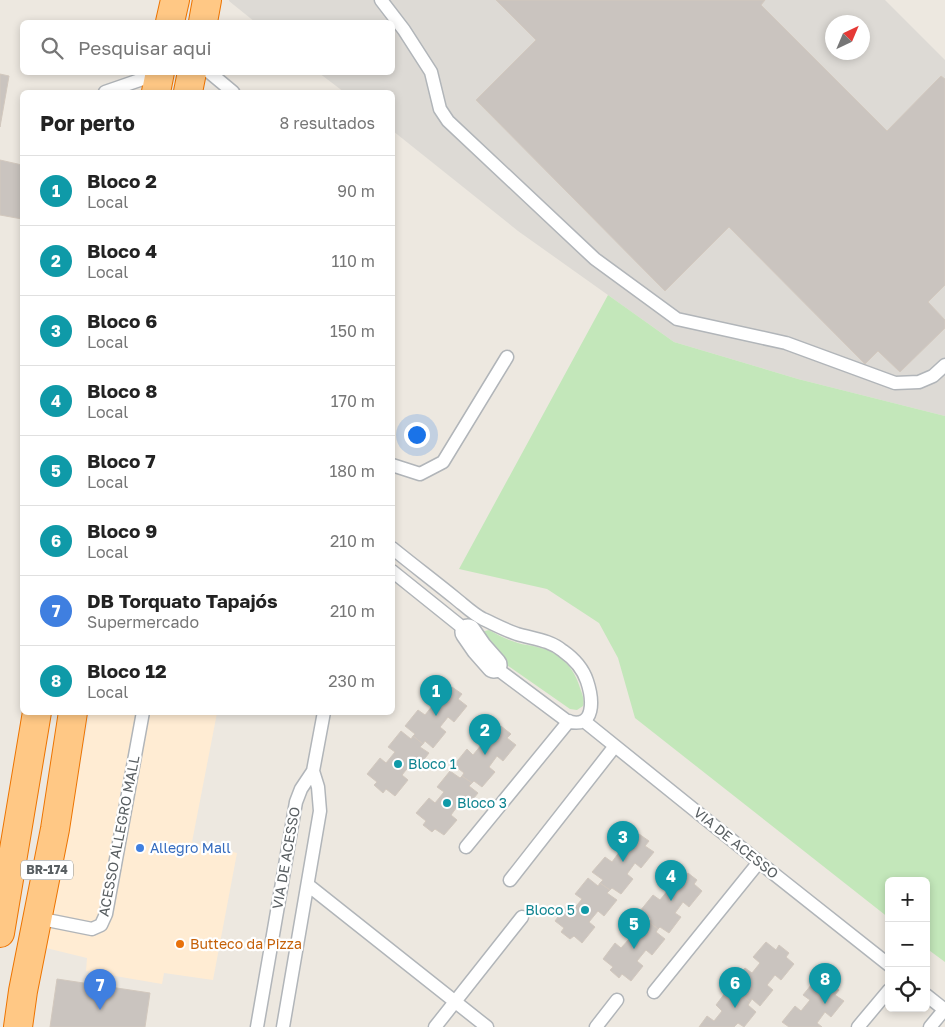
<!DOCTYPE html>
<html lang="pt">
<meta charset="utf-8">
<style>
:root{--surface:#fff;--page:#f6f6f6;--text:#222;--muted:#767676;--line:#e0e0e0;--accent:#2563eb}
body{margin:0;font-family:"Golos Text",sans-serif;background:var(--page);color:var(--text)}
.controls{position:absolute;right:15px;bottom:15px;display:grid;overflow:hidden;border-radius:8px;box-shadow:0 2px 8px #0003}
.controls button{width:45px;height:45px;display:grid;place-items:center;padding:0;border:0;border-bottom:1px solid var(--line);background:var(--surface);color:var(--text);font:25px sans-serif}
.compass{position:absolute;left:825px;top:15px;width:45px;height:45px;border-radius:50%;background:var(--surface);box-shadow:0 2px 8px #0003;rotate:44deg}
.you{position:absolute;left:416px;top:434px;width:18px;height:18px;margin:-12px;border:4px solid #fff;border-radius:50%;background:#1a73e8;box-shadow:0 0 0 8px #1a73e833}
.badge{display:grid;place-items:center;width:32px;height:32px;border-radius:50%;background:var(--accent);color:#fff;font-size:16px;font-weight:700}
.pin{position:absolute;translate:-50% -41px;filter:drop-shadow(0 1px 2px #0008)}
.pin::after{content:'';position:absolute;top:26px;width:18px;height:15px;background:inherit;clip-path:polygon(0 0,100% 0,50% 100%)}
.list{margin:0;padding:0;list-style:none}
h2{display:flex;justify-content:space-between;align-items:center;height:65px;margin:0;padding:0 20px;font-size:21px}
h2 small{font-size:16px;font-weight:400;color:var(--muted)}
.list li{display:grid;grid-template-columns:32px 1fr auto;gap:15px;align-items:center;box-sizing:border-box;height:70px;padding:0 20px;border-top:1px solid var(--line)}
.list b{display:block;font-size:19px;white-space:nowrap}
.list p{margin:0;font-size:16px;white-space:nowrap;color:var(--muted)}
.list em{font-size:16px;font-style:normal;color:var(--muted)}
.icon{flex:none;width:28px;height:28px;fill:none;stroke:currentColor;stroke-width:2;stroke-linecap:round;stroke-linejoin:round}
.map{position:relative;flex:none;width:945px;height:1027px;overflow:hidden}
.search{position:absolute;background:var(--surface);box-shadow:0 2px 8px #0003;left:20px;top:20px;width:375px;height:55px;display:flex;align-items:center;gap:12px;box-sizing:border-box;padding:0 18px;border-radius:8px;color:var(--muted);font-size:19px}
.panel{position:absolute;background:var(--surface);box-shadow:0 2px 8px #0003;left:20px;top:90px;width:375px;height:625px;border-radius:8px}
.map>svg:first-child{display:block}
.commercial{fill:#ffecd3}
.industrial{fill:#dddad5;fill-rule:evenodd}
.green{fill:#c3e7ba}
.building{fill:#cac4bf;stroke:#d2c8be}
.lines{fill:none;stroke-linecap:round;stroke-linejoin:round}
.lane-casing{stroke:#b1b5b9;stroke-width:15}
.street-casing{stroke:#b1b5b9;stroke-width:28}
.highway-casing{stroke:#ed7400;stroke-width:30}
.lane{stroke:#fff;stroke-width:12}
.street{stroke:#fff;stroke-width:25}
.highway{stroke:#ffc885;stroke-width:28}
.culture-dot{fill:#0f9aa8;stroke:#fff;stroke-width:2}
.shop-dot{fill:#3f7fe0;stroke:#fff;stroke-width:2}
.food-dot{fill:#e8710a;stroke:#fff;stroke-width:2}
.labels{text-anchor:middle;stroke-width:4.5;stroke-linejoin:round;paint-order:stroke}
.shield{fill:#fff;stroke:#8b8f91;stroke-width:1}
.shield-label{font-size:12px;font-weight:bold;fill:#595f62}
.culture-label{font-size:14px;fill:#0d838f;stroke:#fff;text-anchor:start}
.street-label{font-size:14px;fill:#595f62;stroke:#fff}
.shop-label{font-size:14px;fill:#366cbe;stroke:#fff;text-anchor:start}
.food-label{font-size:14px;fill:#c56008;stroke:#fff;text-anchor:start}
</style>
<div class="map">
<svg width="945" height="1027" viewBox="0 0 945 1027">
<rect width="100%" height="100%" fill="#ede8e0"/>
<path class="commercial" d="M90,713H217L192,842L237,853L213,980L164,973L162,984L86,971L87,958L46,948Z"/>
<path class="industrial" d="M229,0H885L945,60V416L798,379L674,342L518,231L393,131L392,92H344L319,73L392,72V22H255L229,1ZM832,22H862V52H832Z"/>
<path class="green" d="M608,295L674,342L798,379L945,416V962L926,948V881H889V918L635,718L618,658L599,623L547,589L459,569Z
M489,630C498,635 507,640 518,643C524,645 530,645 537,647C559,651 574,667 580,688C582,694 585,699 583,706L577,710L570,709L501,661L482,634L485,631Z"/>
<path class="building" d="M496,0H765L761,5L887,131L941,76L945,79V285L928,302L945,320V328L900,372L878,351L865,364L729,227L665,291L476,100L536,40Z
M0,74L9,76L0,127Z
M0,160L22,165V219L0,215Z
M439,684L449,691L452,687L462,694L458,699L467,706L454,722L448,717L440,727L446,732L433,748L425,741L423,744L413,736L415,734L405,726L418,710L425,715L433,705L426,699Z
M488,723L498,731L501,726L511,734L507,738L516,745L503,761L497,756L489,767L495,772L482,787L474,781L472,783L462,776L464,773L454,765L467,749L473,755L482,744L475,739Z
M401,731L411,739L413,736L423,744L420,747L429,753L416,770L410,765L402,775L408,780L395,796L386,789L383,793L374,785L377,782L367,774L380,758L386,763L395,752L388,747Z
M450,771L460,778L462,776L472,783L469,786L478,793L465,809L459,804L451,815L457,820L444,835L435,829L432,832L423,825L426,821L416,813L429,798L435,803L444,792L437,787Z
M626,830L636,838L639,834L649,841L645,846L654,852L641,868L635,863L627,874L633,879L621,894L612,888L610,890L600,883L603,880L592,872L605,857L612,862L620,851L613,846Z
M674,869L684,877L688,873L697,880L694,884L702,891L689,907L683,902L675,913L681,917L669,933L660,927L658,929L648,921L651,919L640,911L653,895L660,900L668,890L662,885Z
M588,878L598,886L600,883L610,890L607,893L617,900L604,916L598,911L589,922L595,927L582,943L574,936L570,939L561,932L564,928L555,921L567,905L573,910L582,899L575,894Z
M636,916L646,924L648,921L658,929L656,932L665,939L652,955L646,950L637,961L643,966L631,981L622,974L619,978L610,970L613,967L603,959L615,943L621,948L630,938L623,932Z
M766,942L776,950L779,945L789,953L786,957L794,964L781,980L775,975L767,985L773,990L760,1006L752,999L750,1002L741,994L743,992L732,984L745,968L752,973L760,963L753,957Z
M57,979L150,993L145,1027H50Z
M816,979L826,987L829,983L839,990L835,995L844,1001L831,1017L825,1012L817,1023L822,1027H789L782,1022L795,1006L801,1011L810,1000L803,995Z
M728,989L738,997L741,994L750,1002L748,1005L756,1012L744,1027L738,1023L734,1027H699L707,1016L714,1021L722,1011L716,1005Z"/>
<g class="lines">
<defs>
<path id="lane" d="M381,0L404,30L431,72L440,109L448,121L595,259L677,319L786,343L895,383L919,382L933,376L945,365
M209,72L233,92
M105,92L160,73
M392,465L420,474L443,462L507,357
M392,548C413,565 434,581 455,598C464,605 473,614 483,619C494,624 505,630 517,634C534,639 550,640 563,651C573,658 583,669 587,681C593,699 596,730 567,721L500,671L494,665
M392,571L468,632L471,629
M584,721L759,862L889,965
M466,847L569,721
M510,880L615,746
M308,885L487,1027
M37,918L92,929L101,925L106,914L143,712
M654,992L759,862
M926,995L945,1010
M257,1027L296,802L301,789L313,771L324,712
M283,1027L320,811L318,787L313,771
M435,1027L522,917
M596,1027L617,1000
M858,1027L889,990
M930,1027L944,1010"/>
<path id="street" d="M468,632L479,648L494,665"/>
<path id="highway" d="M170,22L175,0
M203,22L207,0
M156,92L160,72
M188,92L192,72
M0,933L37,712
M18,1027L23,991L55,829L73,712"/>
</defs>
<use href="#lane" class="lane-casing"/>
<use href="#street" class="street-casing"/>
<use href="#highway" class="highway-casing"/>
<use href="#lane" class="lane"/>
<use href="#street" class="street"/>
<use href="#highway" class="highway"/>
</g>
<g class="culture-dot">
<circle cx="398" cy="764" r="5"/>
<circle cx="447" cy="803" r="5"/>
<circle cx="585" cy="910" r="5"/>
</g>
<circle class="shop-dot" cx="140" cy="848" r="5"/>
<circle class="food-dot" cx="180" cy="944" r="5"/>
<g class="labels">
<rect class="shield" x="21" y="860.5" width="52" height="19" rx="4"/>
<g class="shield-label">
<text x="47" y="874">BR-174</text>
</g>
<g class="culture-label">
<text x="408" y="769">Bloco 1</text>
<text x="457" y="808">Bloco 3</text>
<text x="575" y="915" text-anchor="end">Bloco 5</text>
</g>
<g class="street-label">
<text transform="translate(119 836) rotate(-79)" y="5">ACESSO ALLEGRO MALL</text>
<text transform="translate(736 843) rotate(39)" y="5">VIA DE ACESSO</text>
<text transform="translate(286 858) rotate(-80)" y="5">VIA DE ACESSO</text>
</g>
<g class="shop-label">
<text x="150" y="853">Allegro Mall</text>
</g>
<g class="food-label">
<text x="190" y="949">Butteco da Pizza</text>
</g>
</g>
</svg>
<div class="controls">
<button>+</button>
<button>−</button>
<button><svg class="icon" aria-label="locate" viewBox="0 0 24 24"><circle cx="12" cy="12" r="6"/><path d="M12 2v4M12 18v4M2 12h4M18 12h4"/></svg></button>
</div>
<svg class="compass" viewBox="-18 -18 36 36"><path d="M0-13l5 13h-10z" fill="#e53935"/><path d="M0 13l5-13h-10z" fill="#767676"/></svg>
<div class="you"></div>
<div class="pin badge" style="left:436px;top:716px;background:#0f9aa8">1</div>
<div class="pin badge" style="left:485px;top:755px;background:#0f9aa8">2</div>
<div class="pin badge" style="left:623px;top:862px;background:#0f9aa8">3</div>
<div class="pin badge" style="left:671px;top:901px;background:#0f9aa8">4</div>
<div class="pin badge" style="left:634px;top:949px;background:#0f9aa8">5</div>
<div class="pin badge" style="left:735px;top:1008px;background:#0f9aa8">6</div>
<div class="pin badge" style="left:100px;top:1010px;background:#3f7fe0">7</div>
<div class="pin badge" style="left:825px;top:1004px;background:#0f9aa8">8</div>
<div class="search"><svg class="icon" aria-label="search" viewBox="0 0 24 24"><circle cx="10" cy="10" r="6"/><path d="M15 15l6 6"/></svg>Pesquisar aqui</div>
<section class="panel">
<h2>Por perto<small>8 resultados</small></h2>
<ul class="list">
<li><span class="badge" style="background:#0f9aa8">1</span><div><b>Bloco 2</b><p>Local</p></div><em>90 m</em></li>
<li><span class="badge" style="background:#0f9aa8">2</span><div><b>Bloco 4</b><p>Local</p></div><em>110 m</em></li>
<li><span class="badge" style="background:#0f9aa8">3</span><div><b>Bloco 6</b><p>Local</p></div><em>150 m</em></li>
<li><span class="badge" style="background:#0f9aa8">4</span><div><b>Bloco 8</b><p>Local</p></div><em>170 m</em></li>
<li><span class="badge" style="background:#0f9aa8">5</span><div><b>Bloco 7</b><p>Local</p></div><em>180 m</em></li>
<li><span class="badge" style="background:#0f9aa8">6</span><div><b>Bloco 9</b><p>Local</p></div><em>210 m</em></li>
<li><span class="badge" style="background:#3f7fe0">7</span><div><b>DB Torquato Tapajós</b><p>Supermercado</p></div><em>210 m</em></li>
<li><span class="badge" style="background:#0f9aa8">8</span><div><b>Bloco 12</b><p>Local</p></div><em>230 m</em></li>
</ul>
</section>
</div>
